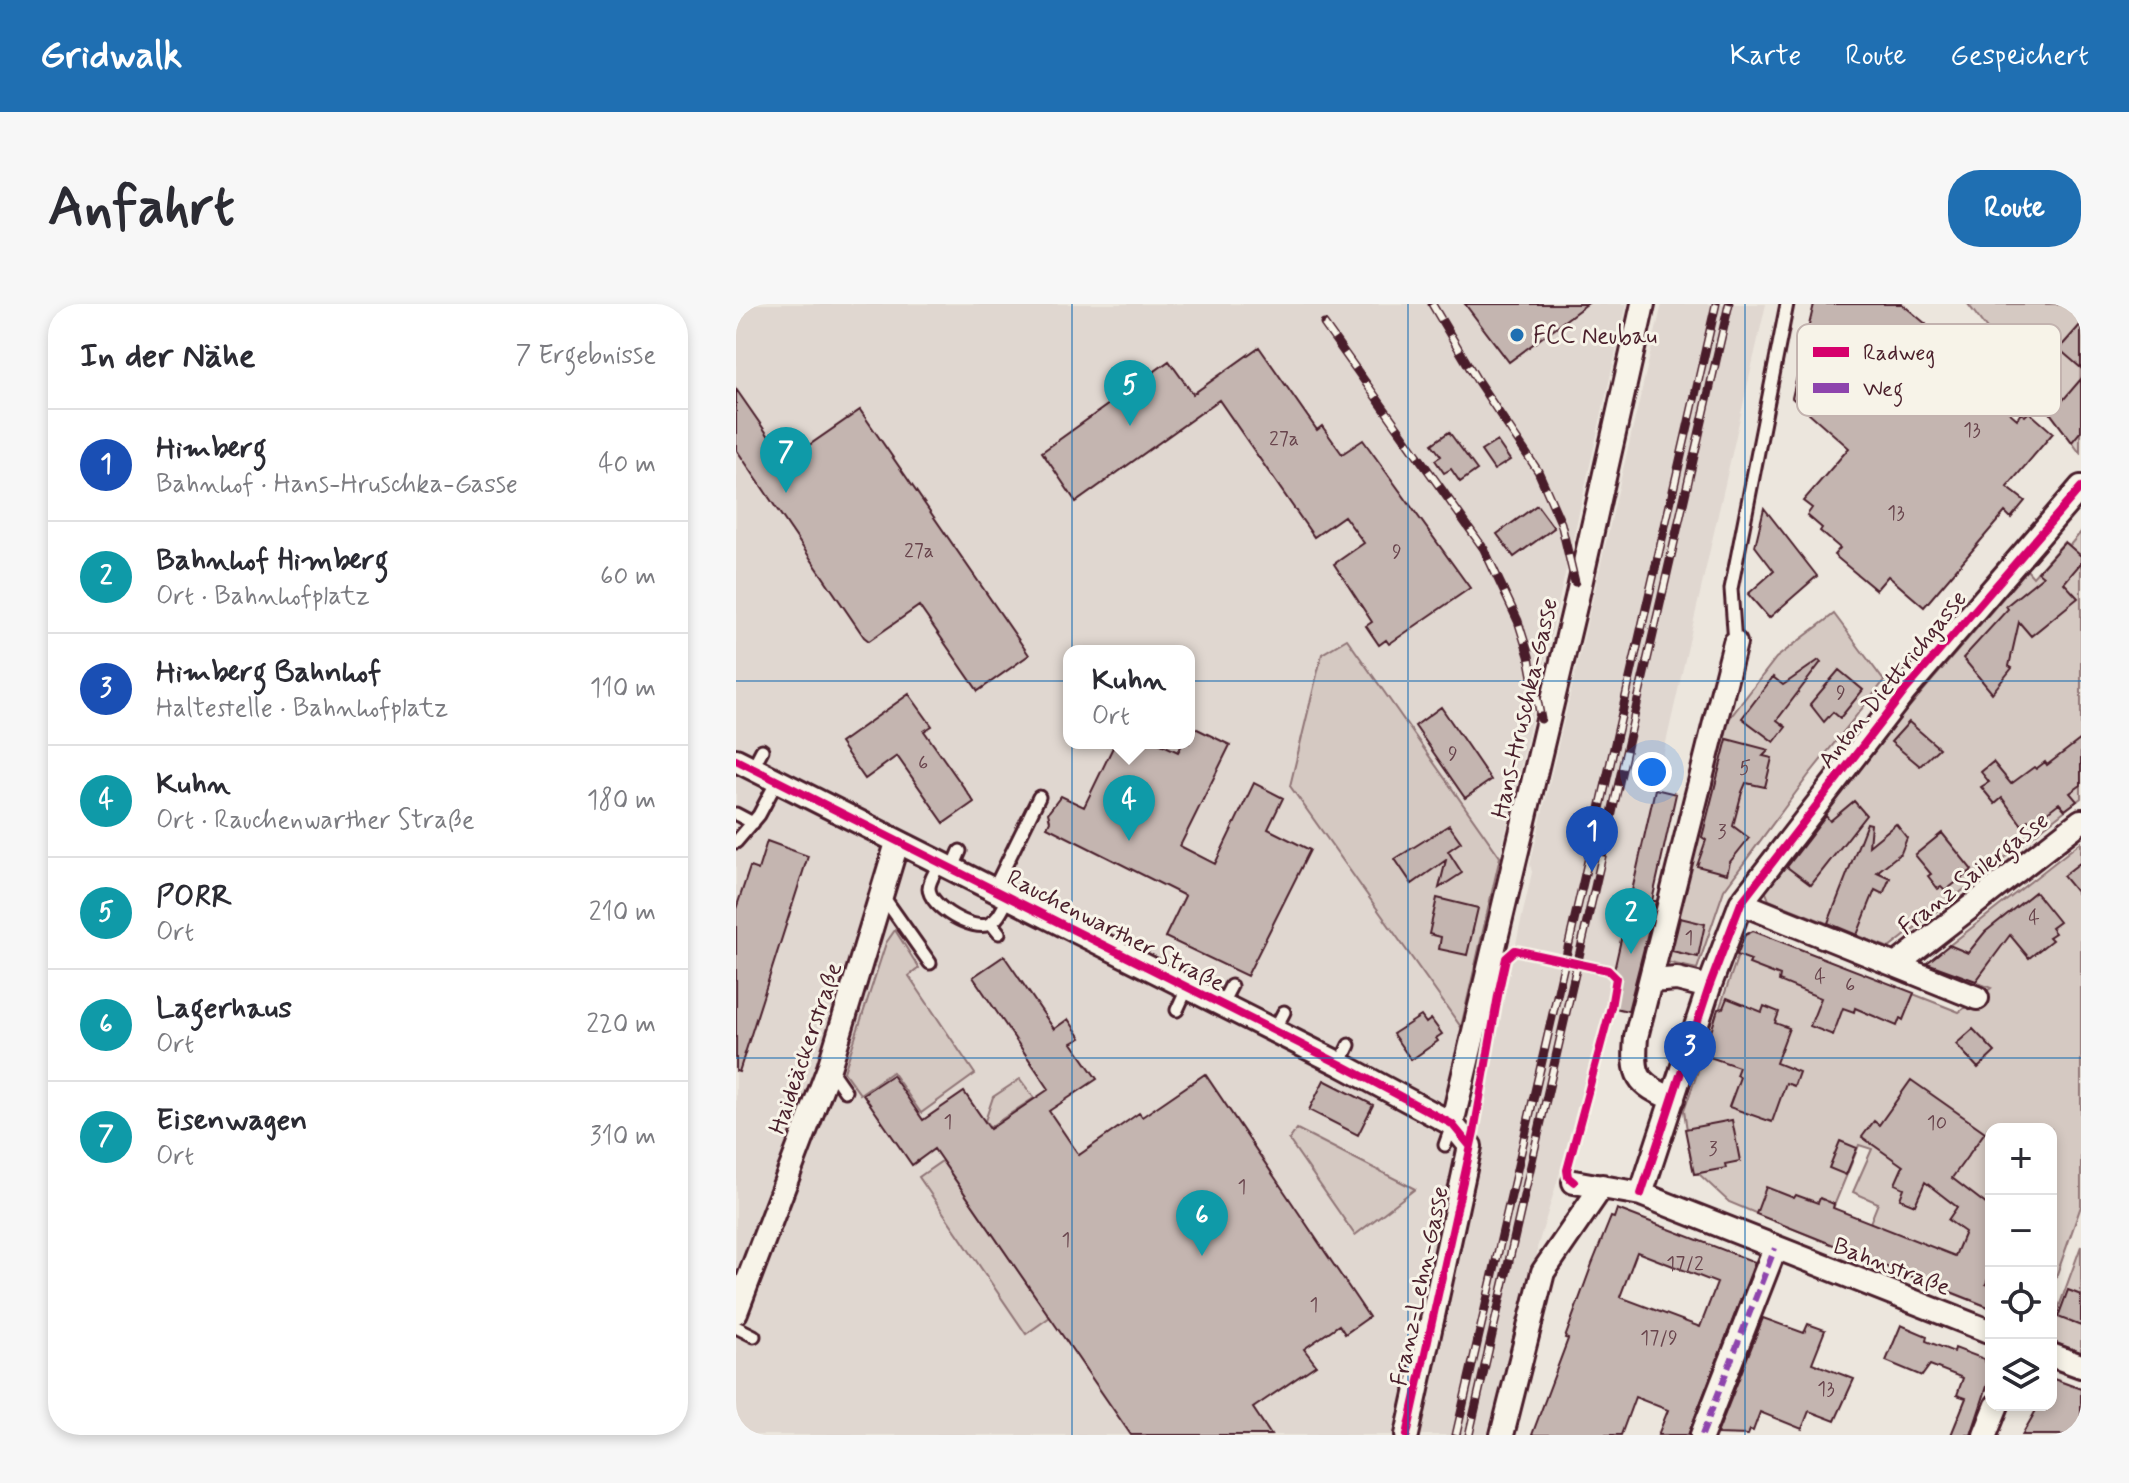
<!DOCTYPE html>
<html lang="de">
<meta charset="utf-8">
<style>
:root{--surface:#fff;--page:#f7f7f7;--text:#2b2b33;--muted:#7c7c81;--line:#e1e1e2;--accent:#1f6fb2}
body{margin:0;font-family:Mynerve,sans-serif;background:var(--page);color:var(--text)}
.controls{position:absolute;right:24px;bottom:24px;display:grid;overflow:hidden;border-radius:16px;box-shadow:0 4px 12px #0003}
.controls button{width:72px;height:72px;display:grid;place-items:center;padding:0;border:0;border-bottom:2px solid var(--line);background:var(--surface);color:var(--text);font:40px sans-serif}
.you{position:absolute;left:916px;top:468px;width:28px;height:28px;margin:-20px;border:6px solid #fff;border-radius:50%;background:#1a73e8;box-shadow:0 0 0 12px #1a73e833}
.badge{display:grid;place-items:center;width:52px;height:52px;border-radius:50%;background:var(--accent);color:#fff;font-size:26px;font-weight:700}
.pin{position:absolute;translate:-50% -66px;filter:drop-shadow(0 2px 4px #0008)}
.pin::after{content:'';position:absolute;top:42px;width:28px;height:24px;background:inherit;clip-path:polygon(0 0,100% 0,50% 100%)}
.popup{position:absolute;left:327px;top:341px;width:132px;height:104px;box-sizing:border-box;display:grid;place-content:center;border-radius:16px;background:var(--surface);filter:drop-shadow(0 2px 6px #0005);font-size:26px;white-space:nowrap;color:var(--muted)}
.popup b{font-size:30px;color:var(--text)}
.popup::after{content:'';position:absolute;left:50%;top:100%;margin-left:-16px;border:16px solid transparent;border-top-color:var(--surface)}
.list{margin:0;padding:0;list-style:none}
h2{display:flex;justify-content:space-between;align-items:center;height:104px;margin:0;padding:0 32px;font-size:34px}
h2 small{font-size:26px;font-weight:400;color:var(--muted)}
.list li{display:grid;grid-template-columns:52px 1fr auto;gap:24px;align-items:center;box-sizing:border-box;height:112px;padding:0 32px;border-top:2px solid var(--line)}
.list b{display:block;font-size:30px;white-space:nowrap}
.list p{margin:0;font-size:26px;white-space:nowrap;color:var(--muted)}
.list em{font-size:26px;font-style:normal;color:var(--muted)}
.icon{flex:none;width:44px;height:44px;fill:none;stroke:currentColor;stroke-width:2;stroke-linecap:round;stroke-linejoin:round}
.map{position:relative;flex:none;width:1345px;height:1131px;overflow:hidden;border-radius:32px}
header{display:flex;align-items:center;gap:48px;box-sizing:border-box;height:112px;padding:0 40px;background:var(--accent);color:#fff}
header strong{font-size:38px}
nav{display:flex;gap:44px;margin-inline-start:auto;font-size:28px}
.intro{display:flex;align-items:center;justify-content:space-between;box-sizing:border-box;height:192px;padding:0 48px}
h1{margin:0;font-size:56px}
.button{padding:20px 36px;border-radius:32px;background:var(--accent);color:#fff;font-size:28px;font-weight:700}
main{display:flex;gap:48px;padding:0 48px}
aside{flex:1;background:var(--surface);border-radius:32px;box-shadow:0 4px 12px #0003}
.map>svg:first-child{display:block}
.built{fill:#e0d7d0;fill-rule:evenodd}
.green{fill:#d5c9c2;stroke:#907476;stroke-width:2}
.building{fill:#c4b5b0;stroke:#4a1f2b;stroke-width:2;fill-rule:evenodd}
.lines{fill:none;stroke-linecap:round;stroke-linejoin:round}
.service-casing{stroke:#4a1f2b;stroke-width:17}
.minor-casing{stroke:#4a1f2b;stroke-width:28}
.service{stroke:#f7f3e8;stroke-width:11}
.minor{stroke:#f7f3e8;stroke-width:22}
.rail-casing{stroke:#4a1f2b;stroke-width:9}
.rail{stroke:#f7f3e8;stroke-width:6;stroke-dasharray:18;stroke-linecap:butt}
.quiet{stroke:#8e44ad;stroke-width:6;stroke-dasharray:12 6;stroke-linecap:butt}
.cycleway-casing{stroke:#f7f3e8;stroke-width:13}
.cycleway{stroke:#d6006c;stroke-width:8}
.grid{fill:none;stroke:#1f6fb2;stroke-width:2;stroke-opacity:0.55}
.poi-dot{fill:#1f6fb2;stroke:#f7f3e8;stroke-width:3}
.labels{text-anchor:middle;stroke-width:6;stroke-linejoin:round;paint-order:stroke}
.number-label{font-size:20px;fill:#68444c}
.poi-label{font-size:24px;fill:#4a1f2b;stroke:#f7f3e8;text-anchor:start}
.street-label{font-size:24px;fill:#4a1f2b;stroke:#f7f3e8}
.key{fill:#f7f3e8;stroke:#c3b3af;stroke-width:2}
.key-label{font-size:22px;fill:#4a1f2b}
</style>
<header>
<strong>Gridwalk</strong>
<nav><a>Karte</a><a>Route</a><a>Gespeichert</a></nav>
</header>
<div class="intro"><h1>Anfahrt</h1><a class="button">Route</a></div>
<main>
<aside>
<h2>In der Nähe<small>7 Ergebnisse</small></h2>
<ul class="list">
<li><span class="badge" style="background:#1a4fb4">1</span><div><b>Himberg</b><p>Bahnhof · Hans-Hruschka-Gasse</p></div><em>40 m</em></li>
<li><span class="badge" style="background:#0f9aa8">2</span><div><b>Bahnhof Himberg</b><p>Ort · Bahnhofplatz</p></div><em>60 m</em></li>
<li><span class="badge" style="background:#1a4fb4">3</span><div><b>Himberg Bahnhof</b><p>Haltestelle · Bahnhofplatz</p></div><em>110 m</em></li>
<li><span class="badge" style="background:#0f9aa8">4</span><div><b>Kuhn</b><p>Ort · Rauchenwarther Straße</p></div><em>180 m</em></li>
<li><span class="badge" style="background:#0f9aa8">5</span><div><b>PORR</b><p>Ort</p></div><em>210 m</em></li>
<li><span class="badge" style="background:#0f9aa8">6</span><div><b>Lagerhaus</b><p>Ort</p></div><em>220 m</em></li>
<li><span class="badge" style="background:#0f9aa8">7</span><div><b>Eisenwagen</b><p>Ort</p></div><em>310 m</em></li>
</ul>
</aside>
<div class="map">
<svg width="1345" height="1131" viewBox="0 0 1345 1131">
<rect width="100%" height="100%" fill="#ece6dd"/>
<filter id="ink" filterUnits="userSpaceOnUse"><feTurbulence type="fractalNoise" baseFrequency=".0125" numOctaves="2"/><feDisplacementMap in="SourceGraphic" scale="16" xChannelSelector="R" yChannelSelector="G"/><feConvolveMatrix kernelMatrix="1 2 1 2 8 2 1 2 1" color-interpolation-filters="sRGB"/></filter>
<g filter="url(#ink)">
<path class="built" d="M0,0H891L764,553L611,336L555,482L725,723L713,777L736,867L750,774L796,568L794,561L926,0H1030L870,702L841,812L801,944V965L792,984L751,1131H0ZM333,347H453V439H333Z"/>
<path class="green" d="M1232,0H1345L1344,149Z
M1345,228V494L1153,644L1033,596L1029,586L1144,437L1291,266L1297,273L1328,238L1334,241Z
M1098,310L1148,377L1072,472L988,586L961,665L930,658L987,423L1040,354Z
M611,335L764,553L725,723L554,482L586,350Z
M1345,538V902L1315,987V825H1255V1004L1139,959L1151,926L1134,919L1142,899L1117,888L1136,845L1123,841L1084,936L993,898L963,870H958L948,807L1009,631L1017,627L1223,708L1255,684L1197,661L1196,655Z
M159,626L183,664L173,672L239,770L185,809L156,768L124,790L108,768L150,639Z
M284,775L298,794L254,823L249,817L257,793Z
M561,825L679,885L619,931L553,836Z
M206,857L314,1013L290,1030L183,873Z
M1345,942V1049L1315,1037V1025Z"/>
<path class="building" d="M729,0H851L773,58Z
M1078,0H1166L1190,20L1166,47L1192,68L1213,44L1230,59L1224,66L1281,115L1285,109L1289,112L1293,108L1317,129L1271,183L1289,197L1275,214L1269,208L1188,303L1152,272L1140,286L1098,251L1104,244L1084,227L1086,224L1071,211L1076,204L1067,197L1113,144L1056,94Z
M1345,20V64L1323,45Z
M523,43L581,126L586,122L606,150L627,136L734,284L653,340L650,336L643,341L630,322L636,318L598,260L628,239L608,212L578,233L483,96L340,198L306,148L433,57L457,90Z
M1345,75V127L1336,138L1315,110Z
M0,85L50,157L124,106L293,351L242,387L183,302L133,337L128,333L0,145Z
M713,128L741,166L724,178L715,165L708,169L699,156L705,152L696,140Z
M761,137L774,156L758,166L745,147Z
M801,201L818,224L778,253L761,230Z
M1028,204L1081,272L1033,314L1012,290L1038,267L1019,242Z
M1329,238L1345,252V259L1328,279L1342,294L1295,332L1283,318L1273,362L1276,364L1256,389L1227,354L1272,305L1270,302L1307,272L1302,268Z
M1083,356L1085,358L1041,416L1050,423L1038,438L1006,414L1037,373L1047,381Z
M1103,366L1127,386L1104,414L1097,408L1088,418L1074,400Z
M173,390L196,422L188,427L238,498L208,519L161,452L129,475L104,439Z
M705,403L755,476L729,494L679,422Z
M1173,418L1203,444L1184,462L1155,438Z
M453,421L494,441L444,542L479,560L518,479L547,494L532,525L574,546L511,672L429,633L449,592L311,523L314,517L312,509L325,492L348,503L379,439H423L442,448L447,439H453Z
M991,435L1033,446L1027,452L1036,454L1029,483L1010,479L1006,488L997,522L1013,534L994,558L991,570L961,562L970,536L966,533Z
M1345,435V481L1334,489L1341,497L1329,506L1323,499L1296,520L1292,516L1286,521L1266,494L1259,500L1245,483L1253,478L1245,468L1257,458L1275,480L1298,463L1300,465L1309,458L1311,461Z
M919,485L940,490L916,597H920L892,707L870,702Z
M1118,497L1130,511L1075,581L1051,563L1090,512L1094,517Z
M1131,519L1135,520L1133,542L1160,520L1171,534L1165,549L1141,568L1154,574L1147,590L1139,586L1121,631L1092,619Z
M713,521L725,538L712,547L726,569L703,584L710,556L676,580L659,555Z
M1206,529L1236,566L1209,587L1205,583L1202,585L1192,572L1195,570L1179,551Z
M31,537L72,552L3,768L0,767V605L14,563L22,566Z
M1345,558V594L1327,572Z
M1299,588L1323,618L1315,624L1319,629L1313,633L1316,636L1293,654L1274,631L1240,677L1191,659L1213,641L1232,649L1249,628Z
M701,594L742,604L731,651L703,645L705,633L693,630Z
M944,614L969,620L962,653L936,647Z
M1017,627L1178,689L1167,716L1164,714L1161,722L1119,704L1118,708L1107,704L1097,731L1074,722L1085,694L1043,677L1044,672L1013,660L1015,656L1001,651L1009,631Z
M268,652L318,725L332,715L345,734L336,739L361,775L313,807L343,851L403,809L406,813L469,770L633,1013L609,1030L603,1021L568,1045L580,1061L517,1104L535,1131H395L198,845L176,861L127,790L156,771L187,816L228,788L254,825L313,785L237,673Z
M991,694L1026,708L1028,702L1043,708L1039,719L1053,724L1040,759L1063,768L1058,782L1050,779L1036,818L993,803L1004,773L1000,771L1003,763L968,751L982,705L987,704Z
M685,712L690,719L695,715L706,730L700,734L702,737L675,756L657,730Z
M1237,725L1259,748L1242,764L1220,740Z
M588,776L637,801L622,831L573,806Z
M1175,776L1249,828L1216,874L1255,904V967L1250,980L1255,982V1004L1020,910L1030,883L1058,894L1060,891L1082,899L1084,894L1098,900L1097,904L1219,952L1229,928L1212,916L1221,903L1189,878L1179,901L1164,895L1168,884L1159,880L1167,862L1126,833L1138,817L1143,821Z
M996,816L1004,857L989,860L990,864L958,870L949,825Z
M1104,837L1121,844L1110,871L1093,864Z
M881,905L1019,958L952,1131H922L932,1106L899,1093L885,1131H796L832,1035L829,1034L856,960L875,913L878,914ZM901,948L981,979L964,1023L884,993Z
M1332,986L1345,991V1022L1322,1013Z
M1027,1014L1068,1029L1072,1020L1089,1026L1076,1059L1118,1075L1099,1117L1073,1107L1066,1125L1024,1108L1017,1127L1014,1126L1012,1131L981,1130Z
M1165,1021L1191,1032L1190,1037L1218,1048L1219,1044L1248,1055L1255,1070L1235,1131H1215L1230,1094L1221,1091L1227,1074L1194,1061L1186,1072L1150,1057Z
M1315,1074L1345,1085V1131H1286L1303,1101H1315Z"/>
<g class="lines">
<defs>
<path id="service" d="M999,339L995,285L1051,0
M16,465L26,446
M0,510L17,519
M0,538L23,511L41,477
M203,560C200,567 193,577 193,584C193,603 238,628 253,620C263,615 267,604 272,595
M216,566L224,547
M257,587L303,493
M146,591L194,659
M255,619L263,629
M485,701L495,682
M441,706L451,684
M538,727L548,708
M604,760L613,741
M93,764L109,787
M709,841L716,821
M0,1023L18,1032"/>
<path id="minor" d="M0,456L604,760L716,820L734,842L671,1131
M1005,599L1241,694
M1160,661L1345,517
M915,677L941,675L973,683
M937,795C900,779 897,773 900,733L999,339
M716,820L841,294L907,0
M838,878L905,890L1255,1028
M905,890L973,683L1005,599L1169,387L1345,183
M0,1008L93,764L161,539
M1315,1051L1345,1062
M766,1131L807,968L866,882
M966,1131L1039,944
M1249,1131L1261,1101"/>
</defs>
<use href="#service" class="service-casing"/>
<use href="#minor" class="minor-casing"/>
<use href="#service" class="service"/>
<use href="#minor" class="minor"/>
<defs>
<path id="rail" d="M696,0L741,76L802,167L825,219L839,278
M588,20L748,245L782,317L793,352L805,415
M720,1131L980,0
M733,1131L993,0"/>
</defs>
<use href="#rail" class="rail-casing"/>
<use href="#rail" class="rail"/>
<path class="quiet" d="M966,1131L1039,944"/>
<defs>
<path id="cycleway" d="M0,456L604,760L716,820L734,842
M905,890L973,683L1005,599L1169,387L1345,183
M671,1131L738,828L763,686L770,654L779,646L872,666L880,674L875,703L831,866L832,873L838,878"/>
</defs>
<use href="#cycleway" class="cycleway-casing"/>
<use href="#cycleway" class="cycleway"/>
</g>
</g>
<path class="grid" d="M336,0V1131M672,0V1131M1009,0V1131M0,377H1345M0,754H1345"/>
<circle class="poi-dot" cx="781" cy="31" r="8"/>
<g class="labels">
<g class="number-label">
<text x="1236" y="132">13</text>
<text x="548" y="141">27a</text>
<text x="1160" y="215">13</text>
<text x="183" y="253">27a</text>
<text x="661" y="254">9</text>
<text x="1105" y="395">9</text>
<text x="717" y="456">9</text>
<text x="187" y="465">6</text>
<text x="1009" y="470">5</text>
<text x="986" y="534">3</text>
<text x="1298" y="620">4</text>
<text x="953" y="640">1</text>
<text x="1084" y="679">4</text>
<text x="1114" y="687">6</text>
<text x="212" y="824">1</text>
<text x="1201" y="825">10</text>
<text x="977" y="851">3</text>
<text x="506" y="889">1</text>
<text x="330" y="942">1</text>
<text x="949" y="966">17/2</text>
<text x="578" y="1007">1</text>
<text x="923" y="1040">17/9</text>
<text x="1090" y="1091">13</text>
</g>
<g class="poi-label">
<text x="797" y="39">FCC Neubau</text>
</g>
<g class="street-label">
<text transform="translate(1156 375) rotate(-51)" y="8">Anton Diettrichgasse</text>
<text transform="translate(788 404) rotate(-77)" y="8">Hans-Hruschka-Gasse</text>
<text transform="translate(1237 569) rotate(-38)" y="8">Franz Sailergasse</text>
<text transform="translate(380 626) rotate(27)" y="8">Rauchenwarther Straße</text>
<text transform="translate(69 744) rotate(-71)" y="8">Haideäckerstraße</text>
<text transform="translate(1156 962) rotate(21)" y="8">Bahnstraße</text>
<text transform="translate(683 982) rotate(-78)" y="8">Franz-Lehn-Gasse</text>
</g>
</g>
<rect x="1061" y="20" width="264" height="92" rx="12" class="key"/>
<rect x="1077" y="43" width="36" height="10" fill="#d6006c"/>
<rect x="1077" y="79" width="36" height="10" fill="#8e44ad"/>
<g class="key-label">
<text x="1127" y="56">Radweg</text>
<text x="1127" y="92">Weg</text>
</g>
</svg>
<div class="controls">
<button>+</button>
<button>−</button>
<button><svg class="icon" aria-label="locate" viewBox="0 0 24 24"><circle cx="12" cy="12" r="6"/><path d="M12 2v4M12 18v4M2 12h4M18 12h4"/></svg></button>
<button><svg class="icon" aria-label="layers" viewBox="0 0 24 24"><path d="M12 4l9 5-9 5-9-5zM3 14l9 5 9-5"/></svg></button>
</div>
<div class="you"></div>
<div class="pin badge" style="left:856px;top:568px;background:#1a4fb4">1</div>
<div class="pin badge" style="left:895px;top:650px;background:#0f9aa8">2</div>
<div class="pin badge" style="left:954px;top:783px;background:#1a4fb4">3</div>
<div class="pin badge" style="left:393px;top:537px;background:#0f9aa8">4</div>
<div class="popup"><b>Kuhn</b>Ort</div>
<div class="pin badge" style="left:394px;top:122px;background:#0f9aa8">5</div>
<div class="pin badge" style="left:466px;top:952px;background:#0f9aa8">6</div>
<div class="pin badge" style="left:50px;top:189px;background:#0f9aa8">7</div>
</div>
</main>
